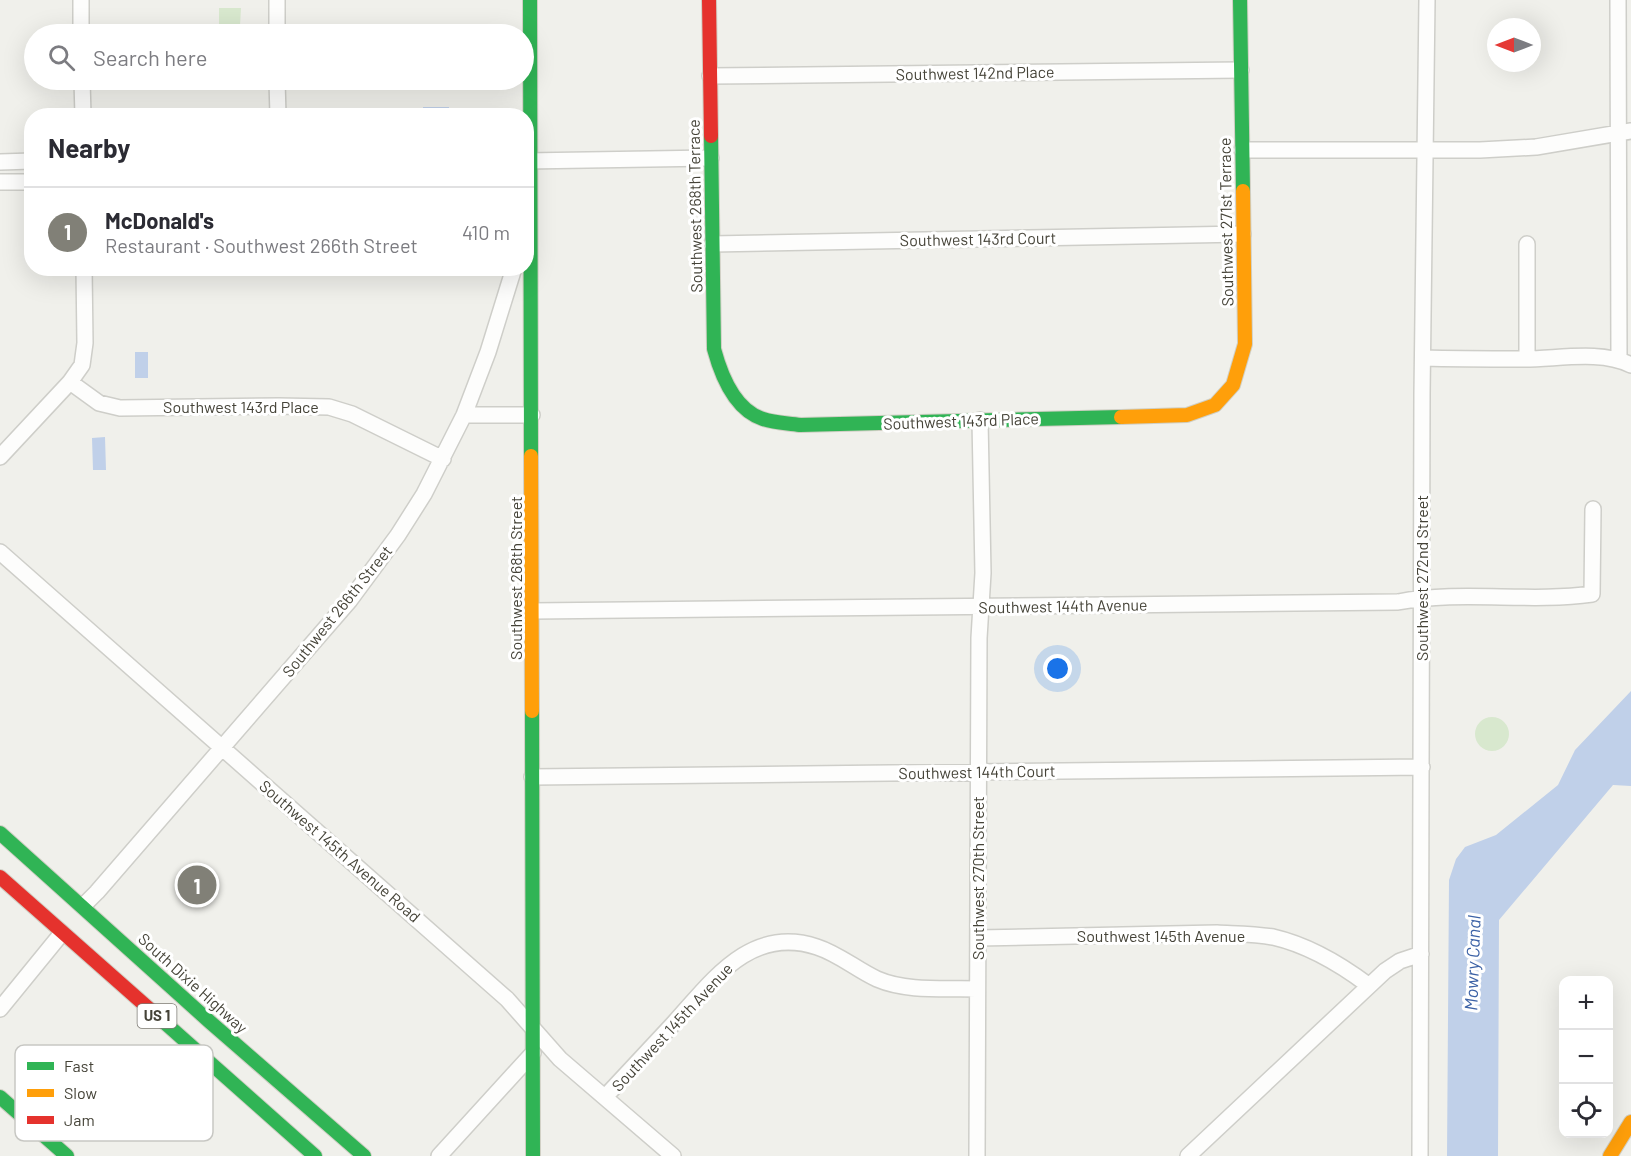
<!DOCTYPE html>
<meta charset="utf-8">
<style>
:root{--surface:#fff;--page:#f2f2f3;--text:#2b2b33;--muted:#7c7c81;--line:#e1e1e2;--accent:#818077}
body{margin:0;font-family:Barlow,sans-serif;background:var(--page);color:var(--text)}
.controls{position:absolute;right:18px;bottom:18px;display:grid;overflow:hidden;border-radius:12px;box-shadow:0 6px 24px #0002}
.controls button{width:54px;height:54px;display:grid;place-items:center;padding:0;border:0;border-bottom:2px solid var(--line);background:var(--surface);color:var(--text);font:30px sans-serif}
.compass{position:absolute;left:1487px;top:18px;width:54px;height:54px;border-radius:50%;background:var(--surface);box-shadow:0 6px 24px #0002;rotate:270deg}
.you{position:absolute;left:1058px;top:669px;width:21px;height:21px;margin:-15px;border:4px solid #fff;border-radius:50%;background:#1a73e8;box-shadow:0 0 0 9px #1a73e833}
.badge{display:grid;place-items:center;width:39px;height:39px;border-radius:50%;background:var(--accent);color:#fff;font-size:20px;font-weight:700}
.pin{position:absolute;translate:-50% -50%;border:3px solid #fff;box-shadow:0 2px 6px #0006}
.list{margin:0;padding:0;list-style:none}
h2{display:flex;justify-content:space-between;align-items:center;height:78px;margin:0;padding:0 24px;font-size:26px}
h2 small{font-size:20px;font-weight:400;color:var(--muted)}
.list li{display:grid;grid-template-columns:39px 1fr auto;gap:18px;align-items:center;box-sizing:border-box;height:90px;padding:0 24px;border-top:2px solid var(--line)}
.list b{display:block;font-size:22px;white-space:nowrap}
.list p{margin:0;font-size:20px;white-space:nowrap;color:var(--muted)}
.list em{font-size:20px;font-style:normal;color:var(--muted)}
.icon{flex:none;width:33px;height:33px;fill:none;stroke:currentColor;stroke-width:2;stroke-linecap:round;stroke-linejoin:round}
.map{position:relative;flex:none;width:1631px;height:1156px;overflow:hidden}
.search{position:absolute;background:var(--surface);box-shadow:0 6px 24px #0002;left:24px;top:24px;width:510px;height:66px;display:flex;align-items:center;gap:15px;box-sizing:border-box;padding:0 21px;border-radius:33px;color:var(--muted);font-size:22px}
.panel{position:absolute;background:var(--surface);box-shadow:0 6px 24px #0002;left:24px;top:108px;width:510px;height:168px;border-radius:24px}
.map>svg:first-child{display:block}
.green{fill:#d8e8ce}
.water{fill:#c0d0e9}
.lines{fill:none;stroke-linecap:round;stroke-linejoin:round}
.street-casing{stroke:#cecec9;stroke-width:18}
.fast-casing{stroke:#d0cfc4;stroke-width:16}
.slow-casing{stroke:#d0cfc4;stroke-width:16}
.jam-casing{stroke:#d0cfc4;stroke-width:16}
.street{stroke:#fdfdfc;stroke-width:15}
.fast{stroke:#30b455;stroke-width:14}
.slow{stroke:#ff9f0a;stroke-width:14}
.jam{stroke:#e5322d;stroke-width:14}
.labels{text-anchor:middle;stroke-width:6;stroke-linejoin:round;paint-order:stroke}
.shield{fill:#fff;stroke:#7d7b74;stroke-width:1.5}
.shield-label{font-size:15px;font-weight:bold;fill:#454338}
.street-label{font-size:16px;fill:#454338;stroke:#fff}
.water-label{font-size:18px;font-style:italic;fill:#3c62a6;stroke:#fff}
.key{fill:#fff;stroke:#c7c7c3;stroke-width:1.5}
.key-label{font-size:16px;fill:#454338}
</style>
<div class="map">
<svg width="1631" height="1156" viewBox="0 0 1631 1156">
<rect width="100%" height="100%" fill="#f0f0eb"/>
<path class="green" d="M219,8H241L240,26H219Z
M1475 734a17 17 0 1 1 34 0a17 17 0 1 1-34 0Z"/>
<path class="water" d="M423,107H449V115H423Z
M135,352H148V378H135Z
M105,437L106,470H93L92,438Z
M1631,691V786L1613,785L1499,920L1498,1156H1447L1449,880L1456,859L1465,847L1496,835L1558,785L1575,750Z"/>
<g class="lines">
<defs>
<path id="street" d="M81,0V34
M1618,0L1619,360
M277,34V0
M710,76L1241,70
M82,80L83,116
M277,80L278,116
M1242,150H1480L1536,147L1631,131
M526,161L711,158
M0,162L32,161
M0,182H32
M712,244L1243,234
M1527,244V359
M1423,358C1457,359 1491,359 1525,359C1558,359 1601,350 1631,365
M70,382L99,403L120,408L279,406L329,407L352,414L443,459
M464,415H532
M0,457L70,382L82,365L85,343L84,268
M0,552L507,999L560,1059L673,1156
M533,611L1398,602C1462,590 1528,603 1592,594L1593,509
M532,777L1422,767
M83,906L97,892L350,600L398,535L424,494L464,415L488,352L514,268
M978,938L1217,933C1236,934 1255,934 1273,937C1308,945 1340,964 1368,985
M0,1009L62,933
M605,1097C628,1072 651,1048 674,1023C713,980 751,925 817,947C839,954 857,970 877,979C907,992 945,988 977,989
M439,1156L533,1053
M977,1156L979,638L983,573L980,420
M1188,1156L1385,971L1400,961L1421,954
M1420,1156L1422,394L1427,0"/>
<path id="fast" d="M530,0L531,456
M1240,0L1243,191
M711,136L714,349C721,375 735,410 763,419C775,423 788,423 800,425L1121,417
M532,711L533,1156
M0,833L210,1022L364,1156
M155,1014L315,1156
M0,1097L67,1156"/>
<path id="slow" d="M1121,417L1187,415L1215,405L1233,385L1245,344L1243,191
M531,456L532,711
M1610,1156L1631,1122"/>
<path id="jam" d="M709,0L711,136
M0,877L155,1014"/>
</defs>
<use href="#street" class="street-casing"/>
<use href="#fast" class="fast-casing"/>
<use href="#slow" class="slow-casing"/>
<use href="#jam" class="jam-casing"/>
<use href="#street" class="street"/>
<use href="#fast" class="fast"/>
<use href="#slow" class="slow"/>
<use href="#jam" class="jam"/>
</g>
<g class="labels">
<rect class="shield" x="137.5" y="1004" width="39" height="24" rx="4.5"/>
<g class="shield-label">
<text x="157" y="1021">US 1</text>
</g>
<g class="street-label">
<text transform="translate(975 73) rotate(-1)" y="6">Southwest 142nd Place</text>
<text transform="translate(695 206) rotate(-91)" y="6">Southwest 268th Terrace</text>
<text transform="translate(1226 222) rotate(-91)" y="6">Southwest 271st Terrace</text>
<text transform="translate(978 239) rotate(-1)" y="6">Southwest 143rd Court</text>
<text x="241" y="413">Southwest 143rd Place</text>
<text transform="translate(961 421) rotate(-2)" y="6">Southwest 143rd Place</text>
<text transform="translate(516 578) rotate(-90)" y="6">Southwest 268th Street</text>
<text transform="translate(1422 578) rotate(-90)" y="6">Southwest 272nd Street</text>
<text transform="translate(1063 606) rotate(-1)" y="6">Southwest 144th Avenue</text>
<text transform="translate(337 611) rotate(-51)" y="6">Southwest 266th Street</text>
<text transform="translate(977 772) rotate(-1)" y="6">Southwest 144th Court</text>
<text transform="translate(340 851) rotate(41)" y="6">Southwest 145th Avenue Road</text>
<text transform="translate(978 878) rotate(-90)" y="6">Southwest 270th Street</text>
<text x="1161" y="942">Southwest 145th Avenue</text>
<text transform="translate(193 983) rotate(42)" y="6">South Dixie Highway</text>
<text transform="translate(672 1027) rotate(-47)" y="6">Southwest 145th Avenue</text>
</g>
<g class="water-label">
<text transform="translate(1473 963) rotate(-88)" y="6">Mowry Canal</text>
</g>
</g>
<rect x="15" y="1045" width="198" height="96" rx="9" class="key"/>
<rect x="27" y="1062" width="27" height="8" fill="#30b455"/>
<rect x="27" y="1089" width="27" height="8" fill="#ff9f0a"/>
<rect x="27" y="1116" width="27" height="8" fill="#e5322d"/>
<g class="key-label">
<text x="64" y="1072">Fast</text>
<text x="64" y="1099">Slow</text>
<text x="64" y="1126">Jam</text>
</g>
</svg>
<div class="controls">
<button>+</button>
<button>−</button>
<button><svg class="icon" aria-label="locate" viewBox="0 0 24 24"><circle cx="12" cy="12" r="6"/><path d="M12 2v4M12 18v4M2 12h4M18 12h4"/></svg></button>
</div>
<svg class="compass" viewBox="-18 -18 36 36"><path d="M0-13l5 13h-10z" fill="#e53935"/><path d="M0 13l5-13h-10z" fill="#7c7c81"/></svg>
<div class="you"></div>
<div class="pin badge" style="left:197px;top:885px">1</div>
<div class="search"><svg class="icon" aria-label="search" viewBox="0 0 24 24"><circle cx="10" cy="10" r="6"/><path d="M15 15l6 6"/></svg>Search here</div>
<section class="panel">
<h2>Nearby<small></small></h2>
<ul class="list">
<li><span class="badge">1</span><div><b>McDonald's</b><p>Restaurant · Southwest 266th Street</p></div><em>410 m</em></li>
</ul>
</section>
</div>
